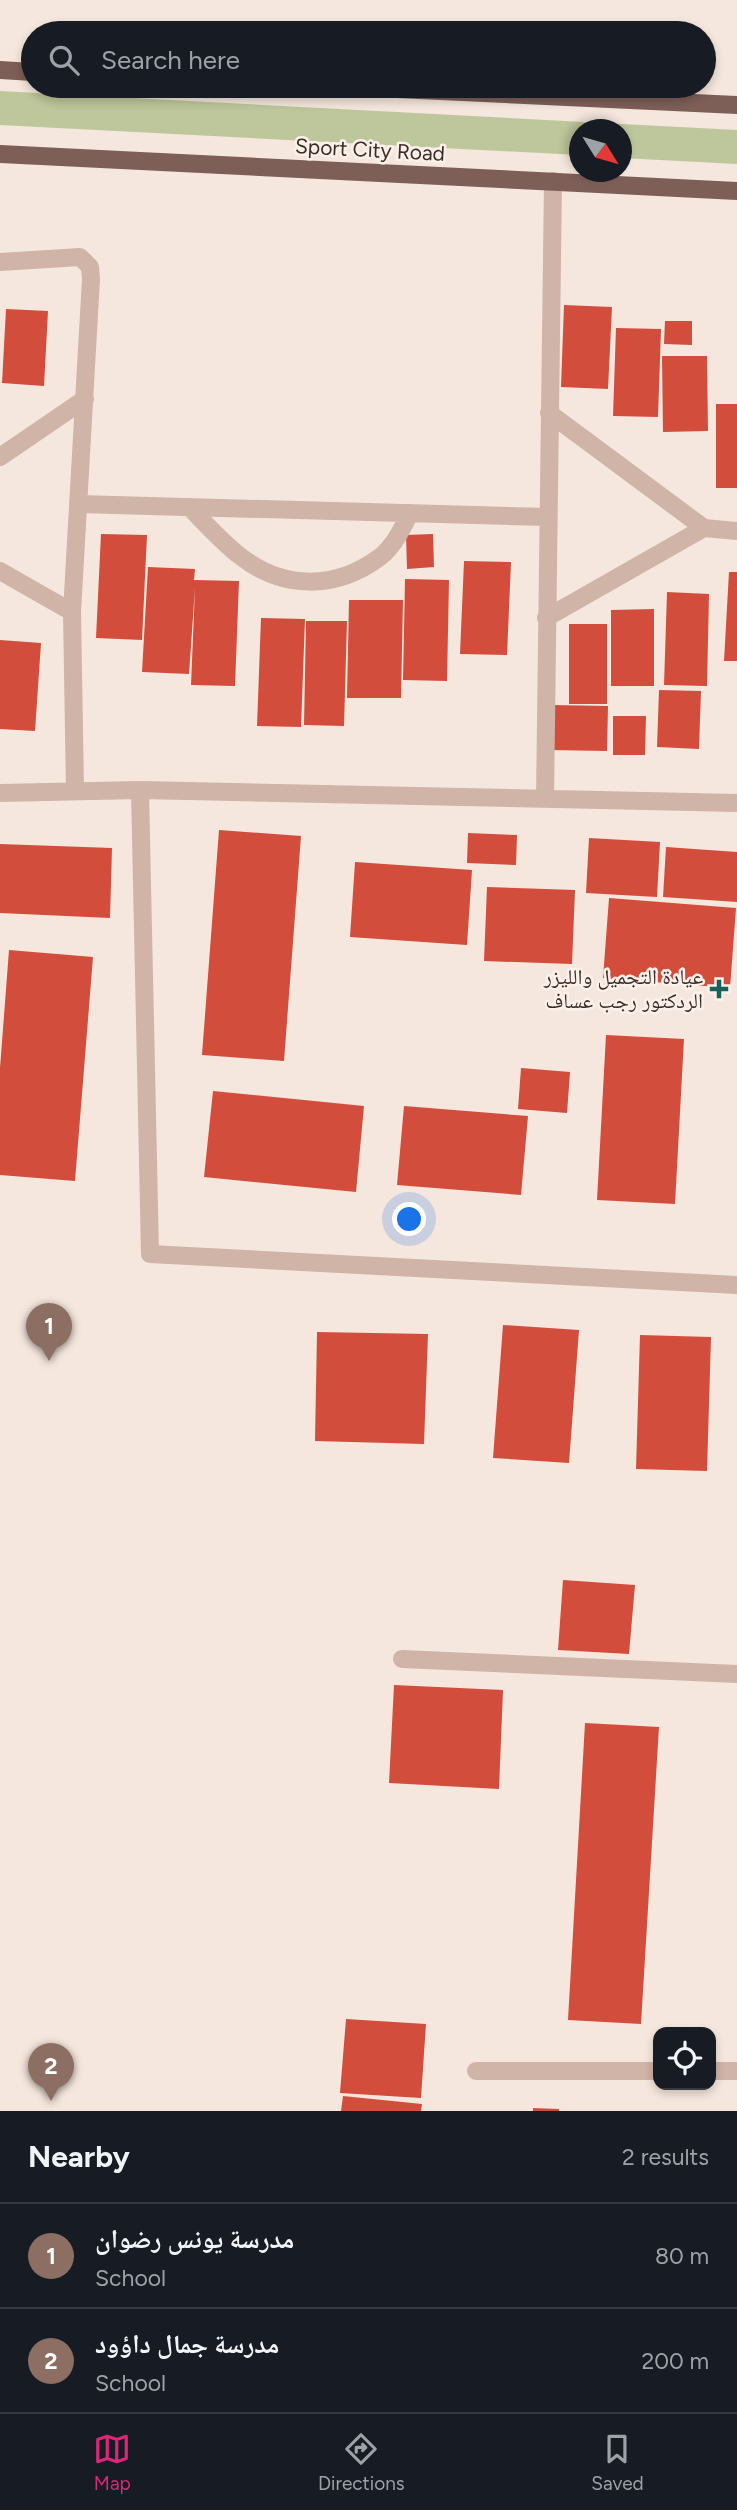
<!DOCTYPE html>
<meta charset="utf-8">
<style>
:root{--surface:#171b24;--page:#242831;--text:#f1f3f6;--muted:#9ea1a6;--line:#363941;--accent:#db2777}
body{margin:0;font-family:Figtree,"Noto Naskh Arabic",sans-serif;background:var(--page);color:var(--text)}
.controls{position:absolute;right:21px;bottom:21px;display:grid;overflow:hidden;border-radius:14px;box-shadow:0 4px 10px #0003}
.controls button{width:63px;height:63px;display:grid;place-items:center;padding:0;border:0;border-bottom:2px solid var(--line);background:var(--surface);color:var(--text);font:35px sans-serif}
.compass{position:absolute;left:569px;top:119px;width:63px;height:63px;border-radius:50%;background:var(--surface);box-shadow:0 4px 10px #0003;rotate:127deg}
.you{position:absolute;left:410px;top:1220px;width:24px;height:24px;margin:-18px;border:5px solid #fff;border-radius:50%;background:#1a73e8;box-shadow:0 0 0 10px #1a73e833}
.badge{display:grid;place-items:center;width:46px;height:46px;border-radius:50%;background:var(--accent);color:#fff;font-size:23px;font-weight:700}
.pin{position:absolute;translate:-50% -58px;filter:drop-shadow(0 2px 4px #0008)}
.pin::after{content:'';position:absolute;top:37px;width:24px;height:21px;background:inherit;clip-path:polygon(0 0,100% 0,50% 100%)}
.list{margin:0;padding:0;list-style:none}
h2{display:flex;justify-content:space-between;align-items:center;height:91px;margin:0;padding:0 28px;font-size:30px}
h2 small{font-size:23px;font-weight:400;color:var(--muted)}
.list li{display:grid;grid-template-columns:46px 1fr auto;gap:21px;align-items:center;box-sizing:border-box;height:105px;padding:0 28px;border-top:2px solid var(--line)}
.list b{display:block;font-size:26px;white-space:nowrap}
.list p{margin:0;font-size:23px;white-space:nowrap;color:var(--muted)}
.list em{font-size:23px;font-style:normal;color:var(--muted)}
.icon{flex:none;width:38px;height:38px;fill:none;stroke:currentColor;stroke-width:2;stroke-linecap:round;stroke-linejoin:round}
.map{position:relative;flex:none;width:737px;height:2111px;overflow:hidden}
.search{position:absolute;background:var(--surface);box-shadow:0 4px 10px #0003;left:21px;right:21px;top:21px;height:77px;display:flex;align-items:center;gap:18px;box-sizing:border-box;padding:0 24px;border-radius:38px;color:var(--muted);font-size:26px}
.sheet{height:301px;background:var(--surface)}
nav{display:flex;justify-content:space-around;align-items:center;box-sizing:border-box;height:98px;border-top:2px solid var(--line);background:var(--surface);font-size:19px;color:var(--muted)}
nav a{display:grid;justify-items:center;gap:4px}
nav .on{color:var(--accent)}
.map>svg:first-child{display:block}
.green{fill:#bec69b}
.building{fill:#d34d3d}
.lines{fill:none;stroke-linecap:round;stroke-linejoin:round}
.minor{stroke:#cfb4a7;stroke-width:18}
.primary{stroke:#7e5f58;stroke-width:18}
.poi-dot{fill:#19625c;stroke:#fcf1ea;stroke-width:2.5}
.labels{text-anchor:middle;stroke-width:5;stroke-linejoin:round;paint-order:stroke}
.street-label{font-size:21px;fill:#3b2c28;stroke:#fcf1ea}
.poi-label{font-size:21px;fill:#3b2c28;stroke:#fcf1ea;text-anchor:end}
</style>
<div class="map">
<svg width="737" height="2111" viewBox="0 0 737 2111">
<rect width="100%" height="100%" fill="#f5e7dd"/>
<path class="green" d="M0,91L737,130V164L622,158V130H580L579,155L0,125Z"/>
<path class="building" d="M564,305L612,307L608,389L561,387Z
M6,309L48,311L44,386L2,383Z
M665,321H692V345L664,344Z
M616,328L661,329L658,417L613,416Z
M662,356H707L708,431L663,432Z
M716,404H737V488H716Z
M101,534L147,535L142,640L96,638Z
M433,534L434,567L407,569L406,535Z
M464,561L511,562L507,655L460,654Z
M148,567L195,569L194,580L239,581L235,686L191,685L195,588L189,674L142,672Z
M729,572H737V661H724Z
M405,579L449,580L447,681L403,680Z
M667,592L709,594L707,686L664,685Z
M349,600H403L401,698H347Z
M654,609V686H611V610Z
M261,618L305,619L301,727L257,726Z
M306,621H347L344,726L304,725Z
M569,624H607V704H569Z
M0,640L41,643L35,731L0,729Z
M659,690L701,691L699,749L657,747Z
M551,705L608,706L607,751L549,750Z
M613,716H646L645,755H613Z
M219,830L301,836L284,1061L202,1055Z
M468,833L517,835L516,865L467,863Z
M589,838L660,842L657,897L586,893Z
M0,844L112,848L110,918L0,913Z
M666,847L737,852V902L663,897Z
M355,862L472,870L467,945L350,937Z
M487,887L575,890L572,964L484,961Z
M609,898L736,908L730,988L603,978Z
M9,950L93,957L75,1181L0,1175V1068Z
M606,1035L684,1039L675,1204L597,1200Z
M521,1068L570,1072L567,1113L518,1109Z
M213,1091L364,1106L356,1192L204,1177Z
M404,1106L528,1116L521,1195L397,1185Z
M503,1325L579,1330L569,1463L493,1458Z
M317,1332L428,1334L424,1444L315,1441Z
M640,1335L711,1337L707,1471L636,1469Z
M563,1580L635,1585L629,1654L558,1650Z
M394,1685L503,1690L499,1789L389,1783Z
M585,1723L659,1727L641,2024L568,2020Z
M346,2019L426,2024L421,2098L340,2093Z
M343,2096L422,2104L421,2111H341Z
M533,2108L559,2109V2111H533Z"/>
<g class="lines">
<path class="minor" d="M0,262L80,257L90,267L91,279L72,612L75,791
M549,413L704,528L737,531
M0,457L85,399
M79,504L548,517
M189,507C206,524 222,542 240,556C283,590 336,590 380,557C394,546 402,529 410,513
M0,571L72,612
M546,618L704,528
M140,790L150,1254L737,1285
M0,793L140,790L737,803
M545,799L553,181
M402,1659L737,1674
M476,2071H658
M711,2071H737"/>
<path class="primary" d="M0,70L33,72
M333,86L737,105
M0,154L737,191"/>
</g>
<path class="poi-dot" d="M715.5 978.5h7v7h7v7h-7v7h-7v-7h-7v-7h7z"/>
<g class="labels">
<g class="street-label">
<text transform="translate(370 150) rotate(3)" y="7">Sport City Road</text>
</g>
<g class="poi-label">
<text x="703" y="984">عيادة التجميل والليزر<tspan x="703" dy="24">الردكتور رجب عساف</tspan></text>
</g>
</g>
</svg>
<div class="controls">
<button><svg class="icon" aria-label="locate" viewBox="0 0 24 24"><circle cx="12" cy="12" r="6"/><path d="M12 2v4M12 18v4M2 12h4M18 12h4"/></svg></button>
</div>
<svg class="compass" viewBox="-18 -18 36 36"><path d="M0-13l5 13h-10z" fill="#e53935"/><path d="M0 13l5-13h-10z" fill="#9ea1a6"/></svg>
<div class="you"></div>
<div class="pin badge" style="left:49px;top:1361px;background:#8d6e63">1</div>
<div class="pin badge" style="left:51px;top:2101px;background:#8d6e63">2</div>
<div class="search"><svg class="icon" aria-label="search" viewBox="0 0 24 24"><circle cx="10" cy="10" r="6"/><path d="M15 15l6 6"/></svg>Search here</div>
</div>
<section class="sheet">
<h2>Nearby<small>2 results</small></h2>
<ul class="list">
<li><span class="badge" style="background:#8d6e63">1</span><div><b>مدرسة يونس رضوان</b><p>School</p></div><em>80 m</em></li>
<li><span class="badge" style="background:#8d6e63">2</span><div><b>مدرسة جمال داؤود</b><p>School</p></div><em>200 m</em></li>
</ul>
</section>
<nav>
<a class="on"><svg class="icon" aria-label="map" viewBox="0 0 24 24"><path d="M3 6l6-2 6 2 6-2v14l-6 2-6-2-6 2zM9 4v14M15 6v14"/></svg>Map</a>
<a><svg class="icon" aria-label="directions" viewBox="0 0 24 24"><path d="M12 3l9 9-9 9-9-9zM9 14v-3h6M13 9l2 2-2 2"/></svg>Directions</a>
<a><svg class="icon" aria-label="saved" viewBox="0 0 24 24"><path d="M7 4h10v16l-5-4-5 4z"/></svg>Saved</a>
</nav>
